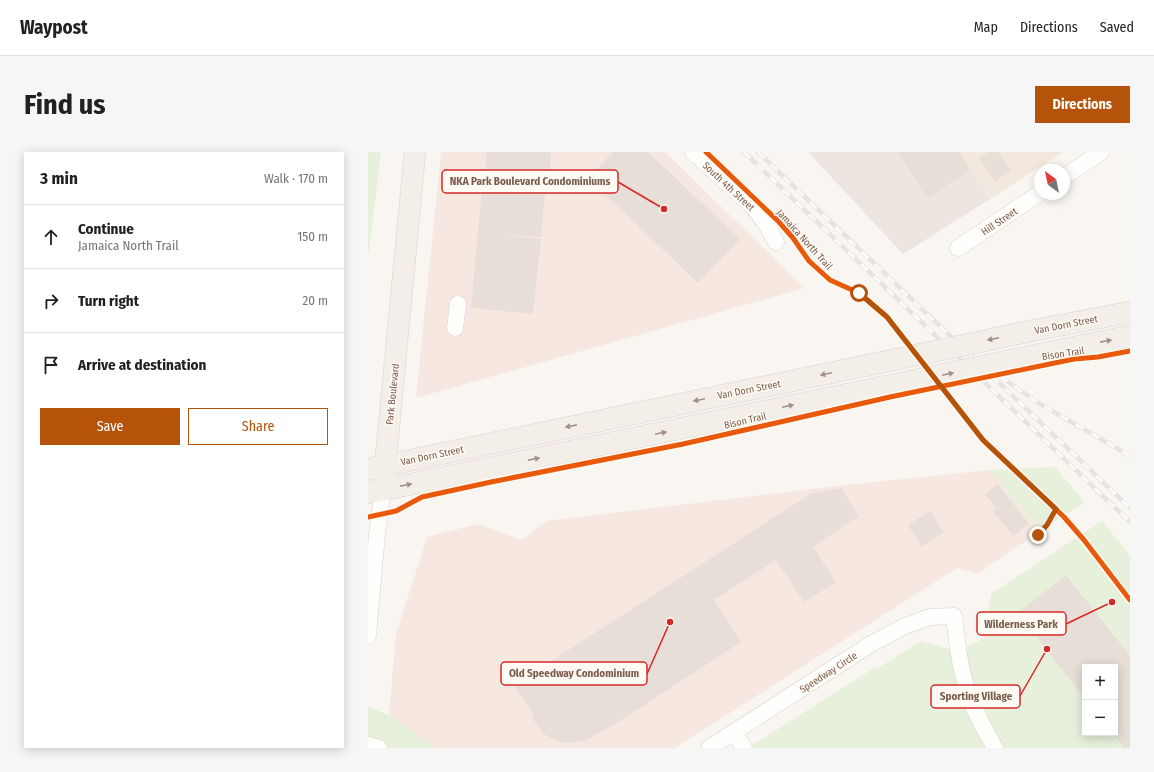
<!DOCTYPE html>
<meta charset="utf-8">
<style>
:root{--surface:#fff;--page:#f6f6f6;--text:#202124;--muted:#757577;--line:#e0e0e0;--accent:#b45309}
body{margin:0;font-family:"Fira Sans Condensed",sans-serif;background:var(--page);color:var(--text)}
.controls{position:absolute;right:12px;bottom:12px;display:grid;overflow:hidden;border-radius:0px;box-shadow:0 2px 10px #0003}
.controls button{width:36px;height:36px;display:grid;place-items:center;padding:0;border:0;border-bottom:1px solid var(--line);background:var(--surface);color:var(--text);font:20px sans-serif}
.compass{position:absolute;left:666px;top:12px;width:36px;height:36px;border-radius:50%;background:var(--surface);box-shadow:0 2px 10px #0003;rotate:327deg}
.stop{position:absolute;width:12px;height:12px;margin:-9px;border:3px solid #b45309;border-radius:50%;background:#fff}
.stop.end{background:#b45309;border-color:#fff;box-shadow:0 1px 4px #0008}
.list{margin:0;padding:0;list-style:none}
h2{display:flex;justify-content:space-between;align-items:center;height:52px;margin:0;padding:0 16px;font-size:17px}
h2 small{font-size:13px;font-weight:400;color:var(--muted)}
.list li{display:grid;grid-template-columns:26px 1fr auto;gap:12px;align-items:center;box-sizing:border-box;height:64px;padding:0 16px;border-top:1px solid var(--line)}
.list b{display:block;font-size:15px;white-space:nowrap}
.list p{margin:0;font-size:13px;white-space:nowrap;color:var(--muted)}
.list em{font-size:13px;font-style:normal;color:var(--muted)}
.actions{display:flex;gap:8px;padding:12px 16px}
.actions a{flex:1;padding:9px 0;border:1px solid var(--accent);border-radius:0px;text-align:center;font-size:14px;color:var(--accent)}
.actions .main{background:var(--accent);color:#fff}
.icon{flex:none;width:22px;height:22px;fill:none;stroke:currentColor;stroke-width:2;stroke-linecap:round;stroke-linejoin:round}
.map{position:relative;flex:none;width:762px;height:596px;overflow:hidden;border-radius:0px}
header{display:flex;align-items:center;gap:24px;box-sizing:border-box;height:56px;padding:0 20px;background:var(--surface);border-bottom:1px solid var(--line)}
header strong{font-size:19px}
nav{display:flex;gap:22px;margin-inline-start:auto;font-size:14px}
.intro{display:flex;align-items:center;justify-content:space-between;box-sizing:border-box;height:96px;padding:0 24px}
h1{margin:0;font-size:28px}
.button{padding:10px 18px;border-radius:0px;background:var(--accent);color:#fff;font-size:14px;font-weight:700}
main{display:flex;gap:24px;padding:0 24px}
aside{flex:1;background:var(--surface);border-radius:0px;box-shadow:0 2px 10px #0003}
.map>svg:first-child{display:block}
.residential{fill:#f2e8de}
.commercial{fill:#f6e8e1}
.industrial{fill:#ede5e0}
.green{fill:#e7f0db;fill-rule:evenodd}
.building{fill:#e6ded7}
.lines{fill:none;stroke-linecap:round;stroke-linejoin:round}
.minor-casing{stroke:#d7d1cb;stroke-width:17}
.major-casing{stroke:#dad1cc;stroke-width:22}
.path{stroke:#dcd5d0;stroke-width:2.5;stroke-dasharray:1 3;stroke-linecap:butt}
.minor{stroke:#fefefd;stroke-width:16}
.major{stroke:#f3eee8;stroke-width:21}
.rail-casing{stroke:#e6e3e7;stroke-width:4.5}
.rail{stroke:#fffaf3;stroke-width:3;stroke-dasharray:9;stroke-linecap:butt}
.major-bridge-casing{stroke:#dad1cc;stroke-width:22;stroke-linecap:butt}
.major-bridge{stroke:#f3eee8;stroke-width:21}
.cycleway-casing{stroke:#fffaf3;stroke-width:8}
.cycleway{stroke:#e8590c;stroke-width:5}
.oneway{fill:#a48f83}
.route{stroke:#b45309;stroke-width:5}
.labels{text-anchor:middle;stroke-width:3;stroke-linejoin:round;paint-order:stroke}
.street-label{font-size:10px;fill:#7a5c4d;stroke:#fffaf3}
.leader{fill:none;stroke:#d62828;stroke-width:1.5}
.callout-dot{fill:#d62828;stroke:#fffaf3;stroke-width:1.5}
.callout{fill:#fffaf3;stroke:#d62828;stroke-width:1.5}
.callout-label{font-size:11px;text-anchor:middle;font-weight:bold;fill:#7a5c4d}
</style>
<header>
<strong>Waypost</strong>
<nav><a>Map</a><a>Directions</a><a>Saved</a></nav>
</header>
<div class="intro"><h1>Find us</h1><a class="button">Directions</a></div>
<main>
<aside>
<h2>3 min<small>Walk · 170 m</small></h2>
<ul class="list">
<li><svg class="icon" aria-label="ahead" viewBox="0 0 24 24"><path d="M12 20V5M6 11l6-6 6 6"/></svg><div><b>Continue</b><p>Jamaica North Trail</p></div><em>150 m</em></li>
<li><svg class="icon" aria-label="right" viewBox="0 0 24 24"><path d="M7 20v-9h11M14 6l5 5-5 5"/></svg><div><b>Turn right</b></div><em>20 m</em></li>
<li><svg class="icon" aria-label="arrive" viewBox="0 0 24 24"><path d="M6 21V4h12l-3 4 3 4H6"/></svg><div><b>Arrive at destination</b></div></li>
</ul>
<div class="actions"><a class="main">Save</a><a>Share</a></div>
</aside>
<div class="map">
<svg width="762" height="596" viewBox="0 0 762 596">
<rect width="100%" height="100%" fill="#f9f5f0"/>
<path class="residential" d="M592,0H695L622,47Z"/>
<path class="commercial" d="M73,0H297L437,136L48,246Z
M622,318L672,379L609,422L589,416L307,596H69L21,563L28,482L59,385L110,372L154,388L179,369L477,333Z"/>
<path class="industrial" d="M440,0H592L622,47L535,102Z"/>
<path class="green" d="M0,0H13L1,99L0,100Z
M687,315L717,350L672,379L622,318Z
M734,369L762,404V596H380L506,516L507,518L553,489L591,500L616,486L623,442ZM717,515H747V581H717Z
M0,555L21,563L69,596H0Z"/>
<path class="building" d="M119,0H183L181,28L117,23Z
M245,0H280L372,87L330,131L220,26Z
M530,0H591L602,18L559,46Z
M620,0H630L643,19L627,29L611,6Z
M114,35L177,40L173,85L135,83L173,87L165,162L103,156Z
M630,332L661,372L645,384L625,359L628,356L617,342Z
M473,336L491,364L445,395L468,430L436,450L408,408L346,448L373,490L244,574L218,588L204,591H195L182,586L175,581L163,564L166,563L146,533L444,341Z
M562,359L576,380L554,395L540,373Z
M698,423L762,504V596H756L744,581H747V515H717V547L650,461Z"/>
<g class="lines">
<defs>
<path id="minor" d="M325,0L385,55L398,72L408,90
M696,25L733,0
M590,96L672,41
M87,176L90,152
M0,484L9,382L15,337
M366,580L376,596
M0,593L11,596
M341,596L503,492L537,474L562,465L586,464C589,491 592,518 601,543C607,562 618,579 627,596"/>
<path id="major" d="M663,179L762,160
M687,199L762,184
M0,317L496,214
M16,326L47,0
M0,341L514,235"/>
</defs>
<use href="#minor" class="minor-casing"/>
<use href="#major" class="major-casing"/>
<path class="path" d="M670,383L679,373L687,357"/>
<use href="#minor" class="minor"/>
<use href="#major" class="major"/>
<defs>
<path id="rail" d="M376,0L762,370
M390,0C513,119 638,237 762,356
M632,224L669,250L762,304"/>
</defs>
<use href="#rail" class="rail-casing"/>
<use href="#rail" class="rail"/>
<defs>
<path id="major-bridge" d="M496,214L663,179
M514,235L687,199"/>
</defs>
<use href="#major-bridge" class="major-bridge-casing"/>
<use href="#major-bridge" class="major-bridge"/>
<defs>
<path id="cycleway" d="M338,0L411,70L425,86L441,109L451,118L462,128L491,141L519,165L615,288L696,365L716,388L762,448
M0,365L28,359L54,345L123,330L315,292L522,245L706,207L730,205L762,199"/>
</defs>
<use href="#cycleway" class="cycleway-casing"/>
<use href="#cycleway" class="cycleway"/>
</g>
<defs><path id="oneway-solid" d="M-6-.8H1V-3.2L6.5 0L1 3.2V.8H-6Z"/></defs>
<g class="oneway">
<use href="#oneway-solid" transform="translate(625 187) rotate(168)"/>
<use href="#oneway-solid" transform="translate(738 189) rotate(-11)"/>
<use href="#oneway-solid" transform="translate(458 222) rotate(168)"/>
<use href="#oneway-solid" transform="translate(580 222) rotate(-12)"/>
<use href="#oneway-solid" transform="translate(331 248) rotate(168)"/>
<use href="#oneway-solid" transform="translate(420 254) rotate(-12)"/>
<use href="#oneway-solid" transform="translate(203 274) rotate(169)"/>
<use href="#oneway-solid" transform="translate(293 281) rotate(-12)"/>
<use href="#oneway-solid" transform="translate(166 307) rotate(-11)"/>
<use href="#oneway-solid" transform="translate(38 333) rotate(-11)"/>
</g>
<g class="lines">
<path class="route" d="M491,141L519,165L615,288L688,357L679,373L670,383"/>
</g>
<g class="labels">
<g class="street-label">
<text transform="translate(361 34) rotate(43)" y="4">South 4th Street</text>
<text transform="translate(631 69) rotate(-34)" y="4">Hill Street</text>
<text transform="translate(437 87) rotate(48)" y="4">Jamaica North Trail</text>
<text transform="translate(698 172) rotate(-11)" y="4">Van Dorn Street</text>
<text transform="translate(695 201) rotate(-9)" y="4">Bison Trail</text>
<text transform="translate(381 237) rotate(-11)" y="4">Van Dorn Street</text>
<text transform="translate(24 242) rotate(-84)" y="4">Park Boulevard</text>
<text transform="translate(377 268) rotate(-13)" y="4">Bison Trail</text>
<text transform="translate(64 303) rotate(-12)" y="4">Van Dorn Street</text>
<text transform="translate(460 520) rotate(-33)" y="4">Speedway Circle</text>
</g>
</g>
<path class="leader" d="M296 57L250 30M744 450L698 472M302 470L279 522M679 497L652 544"/>
<g class="callout-dot">
<circle cx="296" cy="57" r="4"/>
<circle cx="744" cy="450" r="4"/>
<circle cx="302" cy="470" r="4"/>
<circle cx="679" cy="497" r="4"/>
</g>
<g class="callout">
<rect x="74" y="18" width="176" height="23" rx="4"/>
<rect x="609" y="460" width="89" height="23" rx="4"/>
<rect x="133" y="510" width="146" height="23" rx="4"/>
<rect x="563" y="533" width="89" height="23" rx="4"/>
</g>
<g class="callout-label">
<text x="162" y="33">NKA Park Boulevard Condominiums</text>
<text x="653" y="476">Wilderness Park</text>
<text x="206" y="525">Old Speedway Condominium</text>
<text x="608" y="548">Sporting Village</text>
</g>
</svg>
<div class="controls">
<button>+</button>
<button>−</button>
</div>
<svg class="compass" viewBox="-18 -18 36 36"><path d="M0-13l5 13h-10z" fill="#e53935"/><path d="M0 13l5-13h-10z" fill="#757577"/></svg>
<div class="stop" style="left:491px;top:141px"></div>
<div class="stop end" style="left:670px;top:383px"></div>
</div>
</main>
